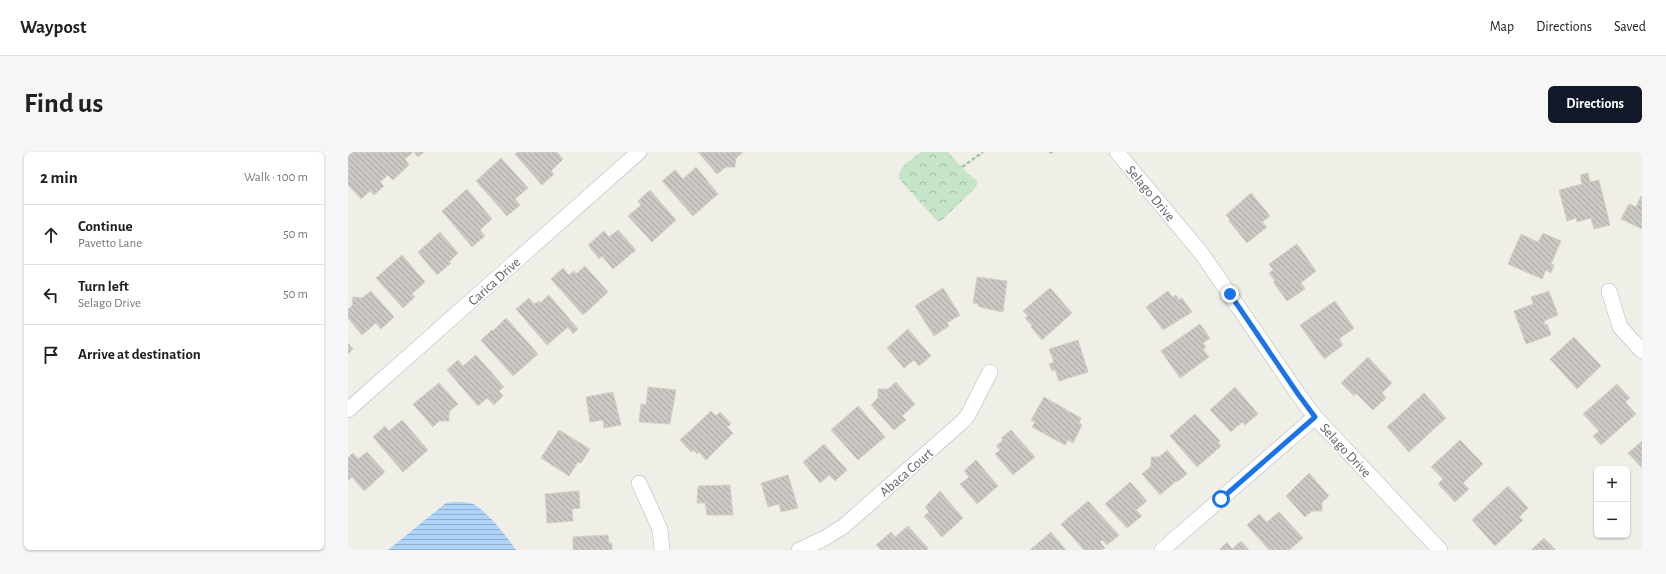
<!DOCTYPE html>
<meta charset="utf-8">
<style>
:root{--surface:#fff;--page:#f6f6f6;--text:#202124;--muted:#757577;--line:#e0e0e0;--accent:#111827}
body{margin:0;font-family:"Alegreya Sans",sans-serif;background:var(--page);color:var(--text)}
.controls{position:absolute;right:12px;bottom:12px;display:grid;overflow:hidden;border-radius:6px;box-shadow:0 1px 3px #0004}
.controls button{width:36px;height:36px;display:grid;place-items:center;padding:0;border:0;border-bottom:1px solid var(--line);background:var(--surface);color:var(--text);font:20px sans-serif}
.stop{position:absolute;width:12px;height:12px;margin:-9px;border:3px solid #1a73e8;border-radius:50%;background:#fff}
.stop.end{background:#1a73e8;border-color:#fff;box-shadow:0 1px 4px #0008}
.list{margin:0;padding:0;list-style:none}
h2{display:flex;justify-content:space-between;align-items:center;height:52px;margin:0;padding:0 16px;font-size:17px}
h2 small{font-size:13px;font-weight:400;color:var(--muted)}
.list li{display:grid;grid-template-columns:26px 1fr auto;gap:12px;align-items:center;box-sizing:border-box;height:60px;padding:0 16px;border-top:1px solid var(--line)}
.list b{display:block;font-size:15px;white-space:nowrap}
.list p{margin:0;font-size:13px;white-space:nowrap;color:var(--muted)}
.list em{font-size:13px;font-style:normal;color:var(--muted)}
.icon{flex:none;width:22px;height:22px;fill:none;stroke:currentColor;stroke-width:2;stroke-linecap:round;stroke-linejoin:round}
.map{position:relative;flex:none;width:1294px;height:398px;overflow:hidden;border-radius:6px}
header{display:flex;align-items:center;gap:24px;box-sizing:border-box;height:56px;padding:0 20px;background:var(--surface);border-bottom:1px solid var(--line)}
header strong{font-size:19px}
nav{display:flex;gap:22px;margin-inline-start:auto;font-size:14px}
.intro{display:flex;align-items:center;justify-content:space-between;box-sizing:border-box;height:96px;padding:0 24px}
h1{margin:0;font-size:28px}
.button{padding:10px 18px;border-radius:6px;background:var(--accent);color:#fff;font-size:14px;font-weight:700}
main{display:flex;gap:24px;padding:0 24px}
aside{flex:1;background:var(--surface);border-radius:6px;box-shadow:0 1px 3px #0004}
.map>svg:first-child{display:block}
.park{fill:url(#park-crowns)}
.water{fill:url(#water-rules)}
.building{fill:url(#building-back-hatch);stroke:#d4d0c6}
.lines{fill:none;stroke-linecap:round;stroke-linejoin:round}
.minor-casing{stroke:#b4b6ba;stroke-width:16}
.path{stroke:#9fc5ad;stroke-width:2.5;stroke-dasharray:4 2;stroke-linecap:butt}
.minor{stroke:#fff;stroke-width:15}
.route{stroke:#1a73e8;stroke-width:5}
.labels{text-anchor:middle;stroke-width:3.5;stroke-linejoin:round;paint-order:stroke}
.street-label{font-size:14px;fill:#5e6166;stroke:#fff}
</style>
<header>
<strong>Waypost</strong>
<nav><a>Map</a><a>Directions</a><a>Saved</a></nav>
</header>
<div class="intro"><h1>Find us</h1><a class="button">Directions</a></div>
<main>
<aside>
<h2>2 min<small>Walk · 100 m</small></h2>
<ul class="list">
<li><svg class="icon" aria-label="ahead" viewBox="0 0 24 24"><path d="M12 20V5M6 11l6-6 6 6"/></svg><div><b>Continue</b><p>Pavetto Lane</p></div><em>50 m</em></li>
<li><svg class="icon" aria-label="left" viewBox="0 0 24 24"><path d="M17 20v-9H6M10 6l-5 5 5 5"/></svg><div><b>Turn left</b><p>Selago Drive</p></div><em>50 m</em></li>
<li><svg class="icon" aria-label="arrive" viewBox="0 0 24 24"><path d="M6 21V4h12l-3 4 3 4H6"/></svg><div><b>Arrive at destination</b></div></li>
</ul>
</aside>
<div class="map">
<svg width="1294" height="398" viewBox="0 0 1294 398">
<defs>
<pattern id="park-crowns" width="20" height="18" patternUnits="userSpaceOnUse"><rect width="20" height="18" fill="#c6e4c8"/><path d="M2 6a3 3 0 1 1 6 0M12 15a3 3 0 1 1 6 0" fill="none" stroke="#a4bca6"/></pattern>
<pattern id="water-rules" width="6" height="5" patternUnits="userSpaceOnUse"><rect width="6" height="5" fill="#aed3f8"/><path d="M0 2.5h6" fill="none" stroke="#91afcd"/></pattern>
<pattern id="building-back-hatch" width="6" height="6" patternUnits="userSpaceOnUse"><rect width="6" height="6" fill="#cbc8c4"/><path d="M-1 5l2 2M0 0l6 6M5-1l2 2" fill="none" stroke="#a8a6a3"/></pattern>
</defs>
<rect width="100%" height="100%" fill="#efeee7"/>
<path class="park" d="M573,0H600L617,19L630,30L628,35L594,68L590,70L551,27C549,15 565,7 573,0Z"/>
<path class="water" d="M106,350C112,350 119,350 125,352C138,358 160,386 168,398H40L98,351Z"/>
<path class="building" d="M5,0H65L57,7L61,13L45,28L40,23L32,30L36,34L26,43L22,39L13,47L0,33V4Z
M66,0H76L70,5Z
M170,0H209L215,7L203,19L206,22L194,33L167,2Z
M350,0H395L388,6L387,15H378L369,22Z
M153,6L180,36L167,47L172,53L159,64L128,29Z
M348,15L370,42L345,64L314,29L327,18L335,27Z
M1240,21L1242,30L1251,28L1262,73L1246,77L1243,66L1229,70L1228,66L1219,69L1211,38L1234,32L1232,23Z
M119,37L144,67L132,78L137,84L124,95L94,59Z
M302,38L328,68L304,90L280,64L293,53L290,49Z
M903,41L922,64L914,70L919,75L899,91L881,69L882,68L878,63Z
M1293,44L1294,45V77L1273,67L1281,52L1288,55Z
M270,78L288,98L265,117L254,104L251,107L240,93L256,79L261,85Z
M92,80L110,101L101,110L103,111L89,123L70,100Z
M1195,81L1213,89L1203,112L1206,113L1203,121L1198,118L1194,127L1160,112L1173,82L1190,90Z
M949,92L968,119L953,131L957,137L939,149L925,130L927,129L921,121L925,118L921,112Z
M54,103L77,130L64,142L67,145L55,156L28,126Z
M237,114L260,140L235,163L203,127L215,116L221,123L226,119L228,122Z
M629,125L659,129L655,160L636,156L630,154V152L625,151Z
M595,136L612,163L599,171L601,174L586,184L567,154Z
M702,136L724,161L694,188L683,175L684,174L677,166L680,164L675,159Z
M23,139L46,165L33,177L28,171L14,183L0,166V157L4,154L5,145L14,146Z
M820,139L824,145L828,143L831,148L834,146L844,160L815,178L798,155Z
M1201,139L1210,163L1196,169L1197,173L1199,172L1203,183L1178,192L1166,159L1185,152L1183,145Z
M201,143L230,177L225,182L220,175L199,193L168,157L181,146L186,152L191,149L192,151Z
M987,149L1006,176L991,187L995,193L976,207L952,173Z
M158,166L190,202L165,224L133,188L144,178L145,179Z
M852,172L862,186L855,191L858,195L855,197L861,205L832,226L813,199Z
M560,177L583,204L571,214L566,208L556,216L539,196Z
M1226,185L1253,214L1229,237L1202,207Z
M730,188L740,220L711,229L707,218L704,219L701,212L706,210L701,197Z
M0,191L5,197L0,202Z
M128,203L156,235L151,239L155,244L146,253L139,246L130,254L99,218L110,208L115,214Z
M1020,205L1044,231L1034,241L1038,246L1025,258L1008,241L1006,244L993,231Z
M548,230L567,252L554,264L558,268L546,278L523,253L530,246V237H540Z
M91,231L110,252L101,260V269H91L85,275L65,252Z
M1269,232L1282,246L1277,250L1288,262L1253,293L1245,284L1251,279L1235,262Z
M300,235L328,238L322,272L291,270L293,252L298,253Z
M887,235L910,262L897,273L894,270L883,280L862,258Z
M265,240L273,273L256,276L255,268L242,270L238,245Z
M1076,241L1098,266L1061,300L1039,275Z
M696,245L733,266L731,271L734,273L725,291L720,288L717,293L684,275L687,270L683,268Z
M510,254L537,285L510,308L483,278Z
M363,259L368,264L372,260L383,272L379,275L385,281L358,308L351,300L349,302L346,298L343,300L332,288Z
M847,262L872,289L870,290L873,294L849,315L822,284Z
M54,268L80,298L55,320L25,285L37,274L41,279Z
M211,278L242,297L233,311L230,310L221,324L193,306Z
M663,278L687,305L665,323L647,302L652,298L648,294L655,288L653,286Z
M1112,288L1135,312L1115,331L1121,337L1107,350L1090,332L1095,327L1083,315Z
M1294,289V316L1280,301Z
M476,292L499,318L487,329L481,323L472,331L455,310Z
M819,298L839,322L829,330L828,329L812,343L794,322L803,314V305H811Z
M19,300L37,320L16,339L4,325L0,329V306L5,301L10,307Z
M628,308L650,334L629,352L612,332L621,325L616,319Z
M961,321L981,344L974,350V359H964L957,365L938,344Z
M440,323L450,356L433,360L431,352L420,355L413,331Z
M782,330L799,349L788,358L794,364L779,376L757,352Z
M382,333L385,363H359L357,351H349L350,334Z
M1160,334L1180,356L1171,365L1175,368L1147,394L1124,368Z
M231,339L232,356L224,357L225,369L199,371L197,342Z
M592,339L615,366L594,385L576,364L581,360L577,355Z
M740,349L771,383L759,393L754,388L752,390L757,396L754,398H736L713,372Z
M931,360L955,386L941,398H921L899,373L911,362L919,370Z
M560,374L580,396L579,398H533L528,393L543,380L547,385Z
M703,380L718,398H682Z
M260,383L261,391H264V398H225V385Z
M1196,386L1208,398H1183Z
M893,389L901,398H871L879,390L884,397Z"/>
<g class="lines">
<defs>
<path id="minor" d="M769,0L854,102L950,242L967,265L1092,398
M1261,139L1272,175L1294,199
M0,258L291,0
M291,331L312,377L314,398
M451,398L477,386L496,374L615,269L620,263L642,220
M814,398L967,265"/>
</defs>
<use href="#minor" class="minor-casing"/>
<path class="path" d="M701,0H707
M614,15L635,0"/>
<use href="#minor" class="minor"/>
</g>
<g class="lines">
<path class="route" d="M873,347L967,265L950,242L882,142"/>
</g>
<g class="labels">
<g class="street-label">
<text transform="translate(803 41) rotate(50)" y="5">Selago Drive</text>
<text transform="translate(146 129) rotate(-42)" y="5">Carica Drive</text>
<text transform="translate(998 298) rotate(47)" y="5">Selago Drive</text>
<text transform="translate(558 320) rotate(-41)" y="5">Abaca Court</text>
</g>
</g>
</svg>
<div class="controls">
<button>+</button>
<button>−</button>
</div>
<div class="stop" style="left:873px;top:347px"></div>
<div class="stop end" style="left:882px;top:142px"></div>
</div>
</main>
